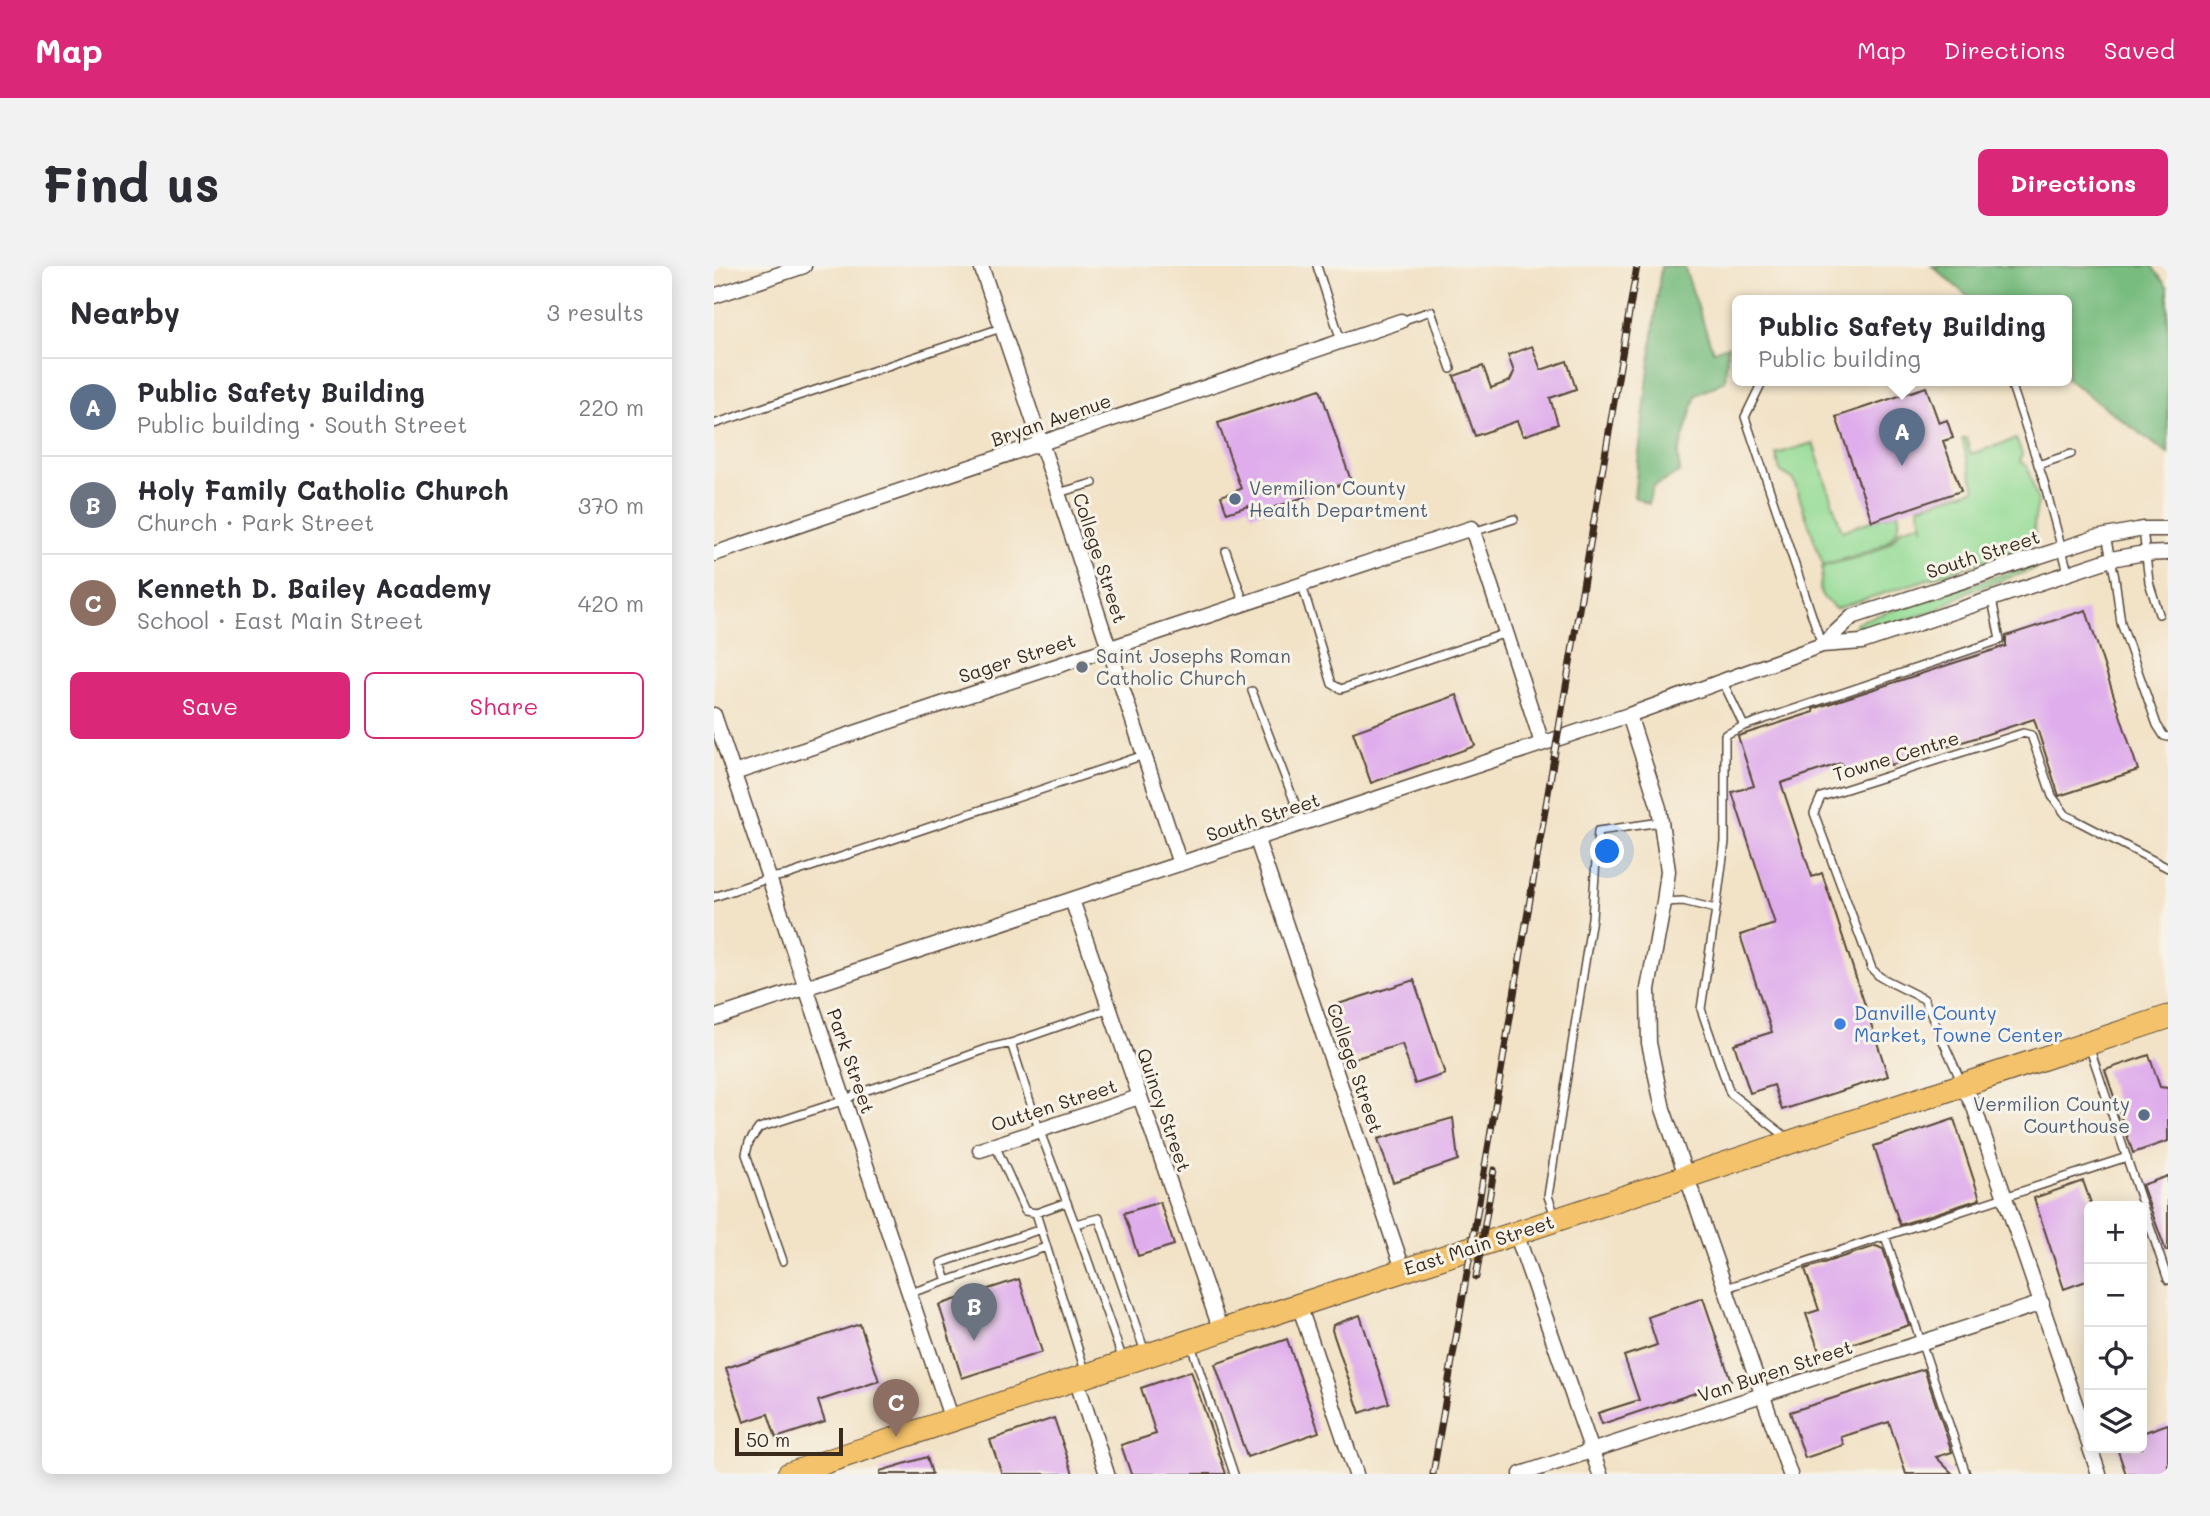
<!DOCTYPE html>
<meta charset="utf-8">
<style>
:root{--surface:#fff;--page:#f2f2f3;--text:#2b2b33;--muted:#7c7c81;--line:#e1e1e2;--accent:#db2777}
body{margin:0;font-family:Mali,sans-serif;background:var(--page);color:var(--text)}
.controls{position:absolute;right:21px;bottom:21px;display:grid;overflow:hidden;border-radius:10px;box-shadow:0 4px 18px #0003}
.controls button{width:63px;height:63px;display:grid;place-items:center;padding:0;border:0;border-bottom:2px solid var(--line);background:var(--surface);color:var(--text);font:35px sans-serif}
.scale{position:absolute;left:21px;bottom:18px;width:108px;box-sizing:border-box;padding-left:7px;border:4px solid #3b2a1e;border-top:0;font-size:19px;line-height:24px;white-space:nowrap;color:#3b2a1e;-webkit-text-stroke:5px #f7f3e8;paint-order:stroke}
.you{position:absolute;left:894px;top:586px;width:24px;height:24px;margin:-18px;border:5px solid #fff;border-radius:50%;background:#1a73e8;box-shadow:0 0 0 10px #1a73e833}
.badge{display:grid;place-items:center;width:46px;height:46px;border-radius:50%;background:var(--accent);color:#fff;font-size:23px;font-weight:700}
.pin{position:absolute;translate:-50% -58px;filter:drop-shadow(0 2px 4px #0008)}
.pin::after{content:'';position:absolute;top:37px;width:24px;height:21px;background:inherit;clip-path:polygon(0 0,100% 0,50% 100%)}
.popup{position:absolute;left:1018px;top:29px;width:340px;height:91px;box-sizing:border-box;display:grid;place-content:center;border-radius:10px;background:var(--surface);filter:drop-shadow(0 2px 5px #0005);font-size:23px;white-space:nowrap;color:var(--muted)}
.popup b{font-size:26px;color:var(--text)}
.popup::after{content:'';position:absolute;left:50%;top:100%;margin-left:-14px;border:14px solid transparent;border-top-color:var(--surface)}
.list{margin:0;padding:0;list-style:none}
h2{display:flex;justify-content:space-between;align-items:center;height:91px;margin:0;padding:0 28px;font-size:30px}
h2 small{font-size:23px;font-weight:400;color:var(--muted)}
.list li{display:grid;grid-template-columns:46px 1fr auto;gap:21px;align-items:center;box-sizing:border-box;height:98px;padding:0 28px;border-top:2px solid var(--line)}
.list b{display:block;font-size:26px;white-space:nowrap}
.list p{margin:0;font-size:23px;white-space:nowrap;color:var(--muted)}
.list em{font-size:23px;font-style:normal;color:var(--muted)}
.actions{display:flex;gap:14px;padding:21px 28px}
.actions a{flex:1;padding:16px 0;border:2px solid var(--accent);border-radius:10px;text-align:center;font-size:24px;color:var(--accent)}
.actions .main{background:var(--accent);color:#fff}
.icon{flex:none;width:38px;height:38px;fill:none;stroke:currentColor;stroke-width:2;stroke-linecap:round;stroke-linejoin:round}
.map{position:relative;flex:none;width:1454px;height:1208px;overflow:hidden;border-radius:10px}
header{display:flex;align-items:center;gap:42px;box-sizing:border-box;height:98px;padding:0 35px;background:var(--accent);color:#fff}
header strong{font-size:33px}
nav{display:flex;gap:38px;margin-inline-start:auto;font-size:24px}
.intro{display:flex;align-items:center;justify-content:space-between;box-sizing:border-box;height:168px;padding:0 42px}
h1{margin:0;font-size:49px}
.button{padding:18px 32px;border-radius:10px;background:var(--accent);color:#fff;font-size:24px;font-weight:700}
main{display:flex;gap:42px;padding:0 42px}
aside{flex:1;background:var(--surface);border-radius:10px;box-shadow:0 4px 18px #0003}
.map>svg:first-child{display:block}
.green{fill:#95dc96;stroke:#68835a;stroke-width:2}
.forest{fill:#78bc7f;stroke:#5a734e;stroke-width:2}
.building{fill:#dfadec}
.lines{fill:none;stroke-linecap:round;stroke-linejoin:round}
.service-casing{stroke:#564637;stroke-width:10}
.minor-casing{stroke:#564637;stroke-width:17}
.primary-casing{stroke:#564637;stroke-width:25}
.service{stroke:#fff;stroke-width:7}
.minor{stroke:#fff;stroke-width:14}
.primary{stroke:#f3c26a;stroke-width:23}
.rail-casing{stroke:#3b2a1e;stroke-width:7}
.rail{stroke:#f7f3e8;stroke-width:4.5;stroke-dasharray:13;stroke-linecap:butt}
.service-dot{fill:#5c6f8a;stroke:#f7f3e8;stroke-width:2.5}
.worship-dot{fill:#6b7280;stroke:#f7f3e8;stroke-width:2.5}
.shop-dot{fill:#3f7fe0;stroke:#f7f3e8;stroke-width:2.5}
.labels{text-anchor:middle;stroke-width:6;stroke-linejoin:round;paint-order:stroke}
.street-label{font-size:19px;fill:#3b2a1e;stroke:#f7f3e8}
.service-label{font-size:19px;fill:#4e5e75;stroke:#f7f3e8;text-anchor:start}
.worship-label{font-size:19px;fill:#5b616d;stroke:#f7f3e8;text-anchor:start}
.shop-label{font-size:19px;fill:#366cbe;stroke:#f7f3e8;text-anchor:start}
</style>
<header>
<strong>Map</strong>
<nav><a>Map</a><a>Directions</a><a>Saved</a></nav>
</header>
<div class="intro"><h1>Find us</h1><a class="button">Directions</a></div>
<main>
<aside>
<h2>Nearby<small>3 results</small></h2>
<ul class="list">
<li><span class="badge" style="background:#5c6f8a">A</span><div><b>Public Safety Building</b><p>Public building · South Street</p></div><em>220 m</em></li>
<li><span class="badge" style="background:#6b7280">B</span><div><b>Holy Family Catholic Church</b><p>Church · Park Street</p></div><em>370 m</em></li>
<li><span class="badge" style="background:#8d6e63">C</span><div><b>Kenneth D. Bailey Academy</b><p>School · East Main Street</p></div><em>420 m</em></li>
</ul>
<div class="actions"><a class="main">Save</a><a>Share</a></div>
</aside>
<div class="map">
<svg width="1454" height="1208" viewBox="0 0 1454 1208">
<rect width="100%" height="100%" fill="#f7f3e8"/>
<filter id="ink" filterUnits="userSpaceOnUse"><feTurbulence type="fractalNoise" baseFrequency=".0143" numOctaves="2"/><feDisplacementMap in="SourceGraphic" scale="14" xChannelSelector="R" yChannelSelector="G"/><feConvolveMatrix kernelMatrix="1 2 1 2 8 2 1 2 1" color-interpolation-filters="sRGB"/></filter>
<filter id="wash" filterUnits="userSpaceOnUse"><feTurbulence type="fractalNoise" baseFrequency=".00686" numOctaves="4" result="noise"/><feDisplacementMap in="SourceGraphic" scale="28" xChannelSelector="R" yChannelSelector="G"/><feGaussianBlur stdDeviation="1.57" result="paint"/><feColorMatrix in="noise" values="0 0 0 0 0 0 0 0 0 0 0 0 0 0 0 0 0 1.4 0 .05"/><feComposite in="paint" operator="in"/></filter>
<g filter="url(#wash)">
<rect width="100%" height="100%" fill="#f2e2c6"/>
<path class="green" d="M1252,172L1257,188L1302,173L1308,188L1306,195L1313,200L1324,236L1320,257L1321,269L1316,280L1121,343C1117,337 1112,336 1109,331C1102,321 1110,311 1108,301C1132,293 1175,288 1187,263L1207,257L1210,263L1204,241L1261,223L1248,173Z
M1099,177L1128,265L1184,246C1195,283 1133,290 1109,299L1079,213L1066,205L1062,188Z
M1321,298V303L1255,325L1222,344L1147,369L1142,368L1139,363L1143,356Z"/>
<path class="forest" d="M947,0H970L999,85L1014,80L1011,115L982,129L964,189L966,206L939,221L934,238L920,231Z
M1218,0H1438L1454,22V188L1353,113L1352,34H1258Z"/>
<g id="blocks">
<path class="building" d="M818,80L827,104L853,95L862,123L836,132L844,158L809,170L803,155L761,170L740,110L769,100L777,122L796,115L800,106L794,89Z
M1212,121L1225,157L1233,154L1239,172L1229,175L1247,225L1158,255L1122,151Z
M606,123L637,215L538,249L534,240L513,247L507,230L527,223L504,157Z
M1372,344L1424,504L1345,530L1320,453L1177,499L1173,490L1130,504L1127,497L1067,517L1098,611L1108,607L1174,810L1068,844L1060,819L1036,827L1020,778L1058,766L1026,669L1061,658L1018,526L1040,520L1024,470L1100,446L1099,443L1292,380V370Z
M743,429L761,480L657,517L639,466Z
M700,714L731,808L701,818L688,778L636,794L618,740Z
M1435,789L1446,821L1454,822V875L1419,887L1391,804Z
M739,852L744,894L679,916L664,873Z
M1240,853L1266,933L1186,959L1160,880Z
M1454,910V985H1452L1428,919Z
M1369,915L1378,940H1375V1014L1350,1023L1320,932Z
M446,936L460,979L424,990L410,947Z
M1162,980L1169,983L1195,1059L1106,1088L1092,1048L1105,1044L1091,1003Z
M305,1013L328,1086L248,1112L225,1039Z
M989,1032L1017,1115L888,1158L884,1147L925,1134L910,1090L943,1079L934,1051Z
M646,1049L675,1137L646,1147L618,1064L619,1059Z
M146,1058L165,1115L104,1135L111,1156L62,1172L54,1148L30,1156L12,1102Z
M573,1073L605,1166L533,1191L501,1098Z
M1210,1103L1238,1186L1222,1191L1239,1208H1192L1175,1156L1127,1171L1130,1179L1091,1192L1076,1146Z
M477,1105L512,1208H417L407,1179L442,1168L427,1122Z
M340,1152L359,1208H288L276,1174Z
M1454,1158V1208H1412L1403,1182H1428V1167Z
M213,1191L218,1208H166V1205Z"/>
</g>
</g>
<g filter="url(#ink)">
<use href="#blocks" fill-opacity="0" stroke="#564637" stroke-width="2"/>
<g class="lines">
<defs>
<path id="service" d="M603,0L627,75
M687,55L717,45L737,103
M1049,114L1031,151L1108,379
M1296,114L1330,216L1354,306
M0,158L287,62
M1324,199L1357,188
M344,227L379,217
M1429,263L1435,316L1445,348
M759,266L800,253
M1392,270L1401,312L1407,357L1443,459L1450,470L1454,471
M512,285L530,337
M588,319L618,418L627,423L792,367
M1008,414L1030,460
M538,425L589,558
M0,631L56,612L73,609L430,489
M950,636L969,635L1002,643L1011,576V469L1030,460L1286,374L1278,333
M1002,643L987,743L1016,827L1075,873
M1375,780L1454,1014
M1247,815L1210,733L1166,711L1158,703L1100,547L1107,531L1309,467L1317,469L1338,530L1352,549L1454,602
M281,879L311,945L322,947
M353,936L322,947L371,1105
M841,950L834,930L878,652L884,565L947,556
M361,958L325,863L297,777L395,743
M1171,970L1252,1208
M69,995L32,888L35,876L45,862L131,834L144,827L209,806L275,782L297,777
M233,1015L332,981
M1012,1022L1413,891
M196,1027L233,1015L227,997L327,963
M477,1079L520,1208
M409,1094L361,958L385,952L431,1086"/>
<path id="minor" d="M267,0L344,227L466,598
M0,30L90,0
M0,288L687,55
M1108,379L1138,351L1381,272L1429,263H1454
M0,449L238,1154
M915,449L945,542L954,605L950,636L934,723L935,777L949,843L1076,1208
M20,507L758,262L828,477
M543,574L689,1003
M358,634L507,1065
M0,752L915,449L1108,379L1148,376L1397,293L1425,288L1454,287
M1248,819L1260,841L1375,1178
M266,884L425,831
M802,967L886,1208
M585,1039L642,1208
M362,1113L393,1208
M1376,1182L1385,1208
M807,1208L1328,1037"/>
<path id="primary" d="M75,1208L1454,751"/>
</defs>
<use href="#service" class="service-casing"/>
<use href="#minor" class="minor-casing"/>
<use href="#primary" class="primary-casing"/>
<use href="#service" class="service"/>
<use href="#minor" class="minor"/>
<use href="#primary" class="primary"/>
<defs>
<path id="rail" d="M762,1011L780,904
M719,1208L923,0"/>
</defs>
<use href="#rail" class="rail-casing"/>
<use href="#rail" class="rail"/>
</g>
</g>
<g class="service-dot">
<circle cx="521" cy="233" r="7"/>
<circle cx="1430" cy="849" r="7"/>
</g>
<circle class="worship-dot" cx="368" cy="401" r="7"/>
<circle class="shop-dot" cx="1126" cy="758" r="7"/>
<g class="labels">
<g class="street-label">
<text transform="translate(337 154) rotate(-19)" y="7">Bryan Avenue</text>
<text transform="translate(1269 288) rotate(-18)" y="7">South Street</text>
<text transform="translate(386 292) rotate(72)" y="7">College Street</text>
<text transform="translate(303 392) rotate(-18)" y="7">Sager Street</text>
<text transform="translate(1182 490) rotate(-17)" y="7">Towne Centre</text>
<text transform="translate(549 551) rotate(-18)" y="7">South Street</text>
<text transform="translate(137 795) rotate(71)" y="7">Park Street</text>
<text transform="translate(641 802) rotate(71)" y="7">College Street</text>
<text transform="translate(340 839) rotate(-18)" y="7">Outten Street</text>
<text transform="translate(450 844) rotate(71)" y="7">Quincy Street</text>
<text transform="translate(765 979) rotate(-18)" y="7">East Main Street</text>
<text transform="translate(1061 1105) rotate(-18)" y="7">Van Buren Street</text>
</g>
<g class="service-label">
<text x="535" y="229">Vermilion County<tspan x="535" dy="22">Health Department</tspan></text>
<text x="1416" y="845" text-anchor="end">Vermilion County<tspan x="1416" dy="22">Courthouse</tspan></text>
</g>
<g class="worship-label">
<text x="382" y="397">Saint Josephs Roman<tspan x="382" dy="22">Catholic Church</tspan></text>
</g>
<g class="shop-label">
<text x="1140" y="754">Danville County<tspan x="1140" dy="22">Market, Towne Center</tspan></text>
</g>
</g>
</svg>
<div class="controls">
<button>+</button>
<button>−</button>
<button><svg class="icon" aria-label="locate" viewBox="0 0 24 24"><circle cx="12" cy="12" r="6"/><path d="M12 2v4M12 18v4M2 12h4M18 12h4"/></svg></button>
<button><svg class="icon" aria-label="layers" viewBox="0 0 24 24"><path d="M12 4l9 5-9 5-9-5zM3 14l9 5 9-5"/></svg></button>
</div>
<div class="scale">50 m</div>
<div class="you"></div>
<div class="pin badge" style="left:1188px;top:200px;background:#5c6f8a">A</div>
<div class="popup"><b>Public Safety Building</b>Public building</div>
<div class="pin badge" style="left:260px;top:1075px;background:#6b7280">B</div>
<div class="pin badge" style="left:182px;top:1171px;background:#8d6e63">C</div>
</div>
</main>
